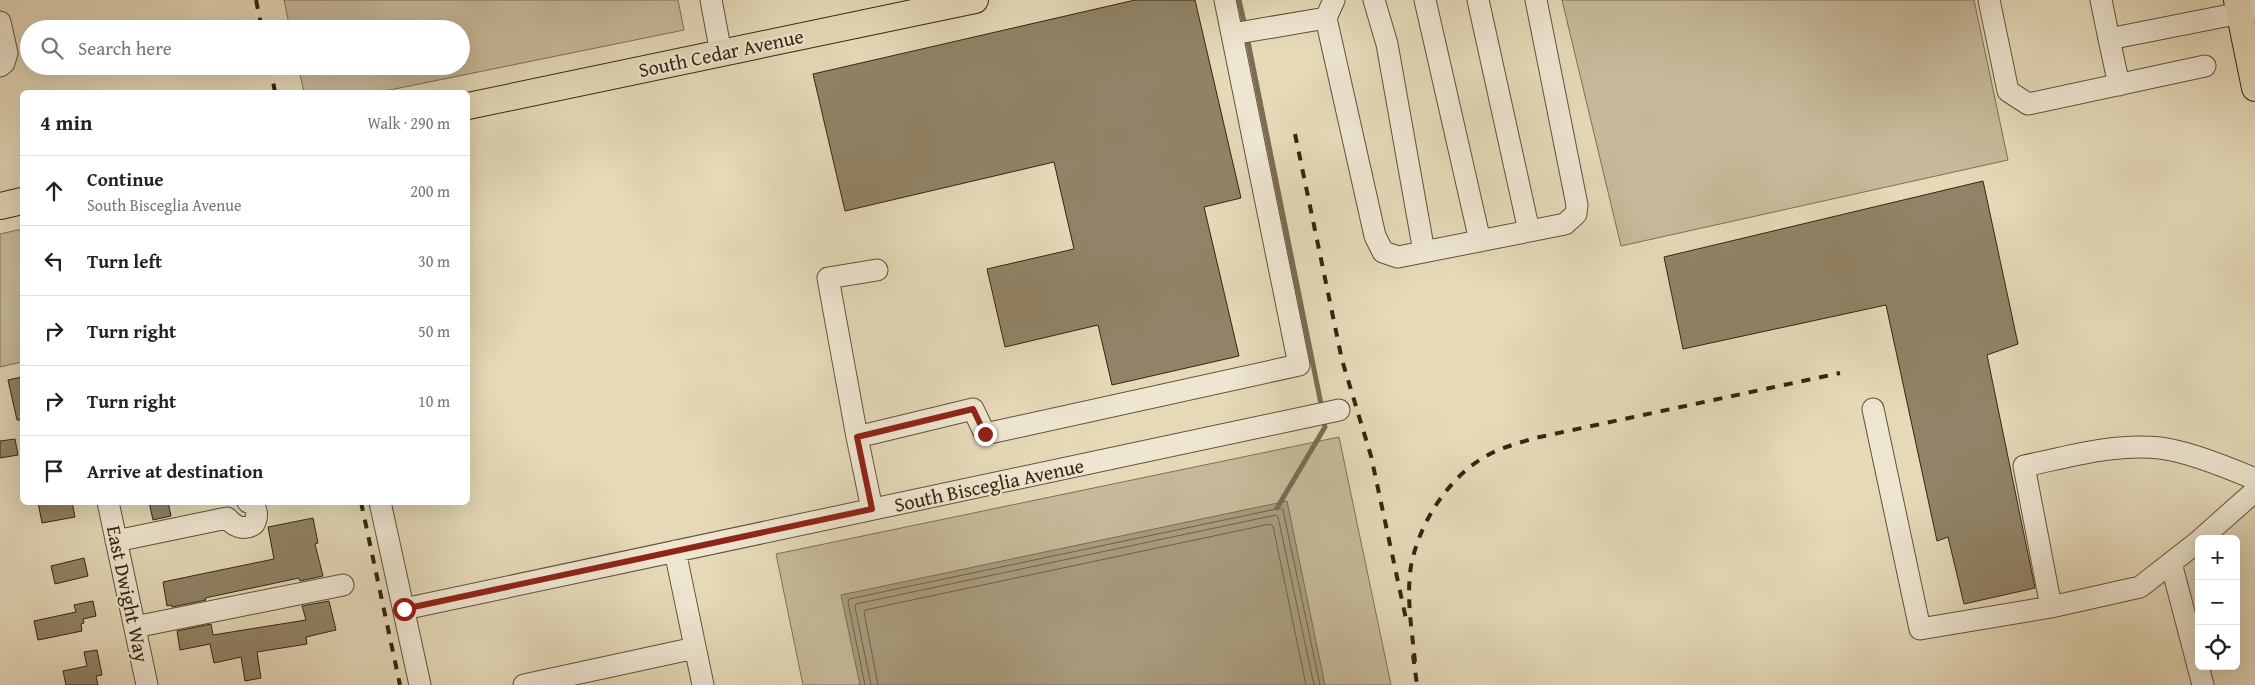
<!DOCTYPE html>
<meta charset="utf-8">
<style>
:root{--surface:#fff;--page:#f6f6f6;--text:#222;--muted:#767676;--line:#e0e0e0}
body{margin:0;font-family:"Gentium Book Plus",serif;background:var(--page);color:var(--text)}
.controls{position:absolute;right:15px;bottom:15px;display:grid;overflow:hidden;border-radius:8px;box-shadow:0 5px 20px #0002}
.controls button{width:45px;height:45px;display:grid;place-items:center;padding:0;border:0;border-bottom:1px solid var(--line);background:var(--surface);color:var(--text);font:25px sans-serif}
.stop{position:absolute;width:15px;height:15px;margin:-11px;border:4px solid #8f2418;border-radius:50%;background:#fff}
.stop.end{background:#8f2418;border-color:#fff;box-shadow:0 1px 5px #0008}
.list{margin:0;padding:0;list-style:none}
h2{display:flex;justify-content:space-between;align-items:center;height:65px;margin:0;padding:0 20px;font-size:21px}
h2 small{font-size:16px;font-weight:400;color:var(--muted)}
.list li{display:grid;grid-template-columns:32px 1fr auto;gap:15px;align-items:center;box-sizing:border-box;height:70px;padding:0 20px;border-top:1px solid var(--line)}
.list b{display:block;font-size:19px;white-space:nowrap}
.list p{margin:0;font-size:16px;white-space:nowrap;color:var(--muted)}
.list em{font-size:16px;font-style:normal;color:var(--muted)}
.icon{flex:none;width:28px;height:28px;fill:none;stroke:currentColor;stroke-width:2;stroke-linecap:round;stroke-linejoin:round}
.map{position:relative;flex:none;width:2255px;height:685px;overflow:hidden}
.search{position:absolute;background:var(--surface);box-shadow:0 5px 20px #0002;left:20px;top:20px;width:450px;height:55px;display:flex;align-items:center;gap:12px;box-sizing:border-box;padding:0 18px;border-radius:28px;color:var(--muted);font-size:19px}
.panel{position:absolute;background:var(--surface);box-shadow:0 5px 20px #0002;left:20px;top:90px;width:450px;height:415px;border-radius:8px}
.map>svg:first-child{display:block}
.green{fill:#c7ba9b;stroke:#7e7056}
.water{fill:#a99c7f;stroke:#7b6c53}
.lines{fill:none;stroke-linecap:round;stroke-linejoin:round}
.shore{stroke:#6f6048;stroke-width:1}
.stream{stroke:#7b6c53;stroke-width:5}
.building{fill:#918367;stroke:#352510}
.minor-casing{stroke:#61523a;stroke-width:23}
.major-casing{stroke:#352510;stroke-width:28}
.minor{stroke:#eee6d1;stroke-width:21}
.major{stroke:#e5d9b8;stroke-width:26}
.rail{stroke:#352510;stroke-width:4;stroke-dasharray:9 9;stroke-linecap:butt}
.route{stroke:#8f2418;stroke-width:6}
.labels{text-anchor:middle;stroke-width:4.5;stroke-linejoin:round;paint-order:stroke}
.street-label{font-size:20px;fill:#352510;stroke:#eee6d1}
</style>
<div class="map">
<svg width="2255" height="685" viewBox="0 0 2255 685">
<rect width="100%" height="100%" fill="#e5d9b8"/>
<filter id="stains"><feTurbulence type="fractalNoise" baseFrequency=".004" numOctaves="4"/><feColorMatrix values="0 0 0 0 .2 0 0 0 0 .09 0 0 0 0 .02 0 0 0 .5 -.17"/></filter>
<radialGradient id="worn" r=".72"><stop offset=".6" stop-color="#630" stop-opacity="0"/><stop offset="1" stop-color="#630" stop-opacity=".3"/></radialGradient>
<path class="green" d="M284,0H678L684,30L380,92H304L298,66H461V29H290Z
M1562,0H1974L2008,160L1621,246Z
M22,229V362L0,367V234Z
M1339,437L1391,685H803L776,554Z"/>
<path class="water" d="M1287,501L1325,685H860L841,595Z"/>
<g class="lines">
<path class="shore" d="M865,685L848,602L849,599L1281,508L1283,510L1320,685
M871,685L855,607L856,604L1276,515L1278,517L1314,685
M878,685L864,612L865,610L1270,524L1273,526L1306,685"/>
<path class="stream" d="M1239,0L1245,26
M1247,37L1322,409
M1277,508L1325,427L1323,417"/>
</g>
<path class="building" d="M1135,0H1195L1241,198L1204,207L1239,356L1112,385L1098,325L1005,347L987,269L1074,249L1054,162L845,211L813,74Z
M1983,181L2018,344L1987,355L2035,588L1964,604L1948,537L1937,541L1886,305L1683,349L1664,257Z
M22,377V420H17L8,380Z
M15,439L18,455L0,458V441Z
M38,502H72L75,517L42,523Z
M149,502H168L171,516L153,520Z
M313,518L318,543L315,544L323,576L300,581L299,578L205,598L206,600L172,607L171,605L167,606L163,582L274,559L268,527Z
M84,558L88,576L55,584L51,566Z
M93,601L96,616L83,619L84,623L81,624L82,631L38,640L34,621L76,612L74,605Z
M329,601L336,630L306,637L307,644L257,652L261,678L245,681L241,657L214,663L210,644L180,650L177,631L211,624L213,635L306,620L302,606Z
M97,650L102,675L96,676L98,685H66L63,671L87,666L84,652Z"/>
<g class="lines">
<defs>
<path id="minor" d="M711,0L721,53
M1334,0L1326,18L1375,236L1383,252L1398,257L1565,224L1576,214L1577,205L1536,0
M1374,0L1387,44L1424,252
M1425,0L1480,241
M1478,0L1529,231
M1989,0L2008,91L2028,104L2205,66
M2101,0L2109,39L2255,10
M0,22L7,53L4,63L0,66
M1232,34L1326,18
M2109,39L2119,85
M1873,409L1920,629L2051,607L2140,587L2199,541
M857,437L828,278L877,270
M108,502L147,685
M380,502L420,685
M872,509L857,437L973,409L985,434L1299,365L1225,0
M227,518C235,527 244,531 254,524C258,516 257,511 253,504L248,502
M2201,539L2255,491
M116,541L227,518
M675,551L703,685
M2171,563L2203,685
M2051,607L2024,466C2068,457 2114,443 2160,448C2187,451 2229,468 2255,479
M404,609L1339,410
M135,627L343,585
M524,685L695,648"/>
<path id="major" d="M2237,0L2255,88
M468,106L975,0
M0,206L22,201"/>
</defs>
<use href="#minor" class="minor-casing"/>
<use href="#major" class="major-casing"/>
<use href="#minor" class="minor"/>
<use href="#major" class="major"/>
<path class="rail" d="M256,0L262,29
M270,66L275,92
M1295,134L1342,360L1371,456L1406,619
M361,502L400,685
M1413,655L1417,685
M1415,662C1412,631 1406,597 1411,566C1419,523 1449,476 1488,455C1503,447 1519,443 1535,438L1840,373"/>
</g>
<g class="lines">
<path class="route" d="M404,609L872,509L857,437L973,409L985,434"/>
</g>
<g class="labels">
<g class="street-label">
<text transform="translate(721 53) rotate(-12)" y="7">South Cedar Avenue</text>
<text transform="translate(989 485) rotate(-12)" y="7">South Bisceglia Avenue</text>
<text transform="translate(128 594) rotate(78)" y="7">East Dwight Way</text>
</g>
</g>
<rect width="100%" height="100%" filter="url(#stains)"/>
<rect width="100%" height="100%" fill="url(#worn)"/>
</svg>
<div class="controls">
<button>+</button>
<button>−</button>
<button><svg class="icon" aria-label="locate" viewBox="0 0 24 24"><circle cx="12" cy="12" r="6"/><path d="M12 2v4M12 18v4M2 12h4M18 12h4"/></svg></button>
</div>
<div class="stop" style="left:404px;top:609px"></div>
<div class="stop end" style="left:985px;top:434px"></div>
<div class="search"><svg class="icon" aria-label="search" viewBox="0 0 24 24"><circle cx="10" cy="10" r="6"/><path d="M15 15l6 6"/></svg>Search here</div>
<section class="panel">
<h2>4 min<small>Walk · 290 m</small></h2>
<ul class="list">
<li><svg class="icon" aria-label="ahead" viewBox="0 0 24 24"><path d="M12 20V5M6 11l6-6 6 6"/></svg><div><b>Continue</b><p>South Bisceglia Avenue</p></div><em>200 m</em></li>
<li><svg class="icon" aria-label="left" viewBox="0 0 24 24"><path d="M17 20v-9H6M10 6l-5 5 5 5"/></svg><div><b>Turn left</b></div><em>30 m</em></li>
<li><svg class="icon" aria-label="right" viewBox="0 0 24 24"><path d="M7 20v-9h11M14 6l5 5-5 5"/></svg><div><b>Turn right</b></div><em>50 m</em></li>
<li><svg class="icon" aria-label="right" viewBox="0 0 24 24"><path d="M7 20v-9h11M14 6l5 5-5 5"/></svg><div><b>Turn right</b></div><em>10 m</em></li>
<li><svg class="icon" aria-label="arrive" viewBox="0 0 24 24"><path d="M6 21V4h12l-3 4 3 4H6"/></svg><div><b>Arrive at destination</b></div></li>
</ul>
</section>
</div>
